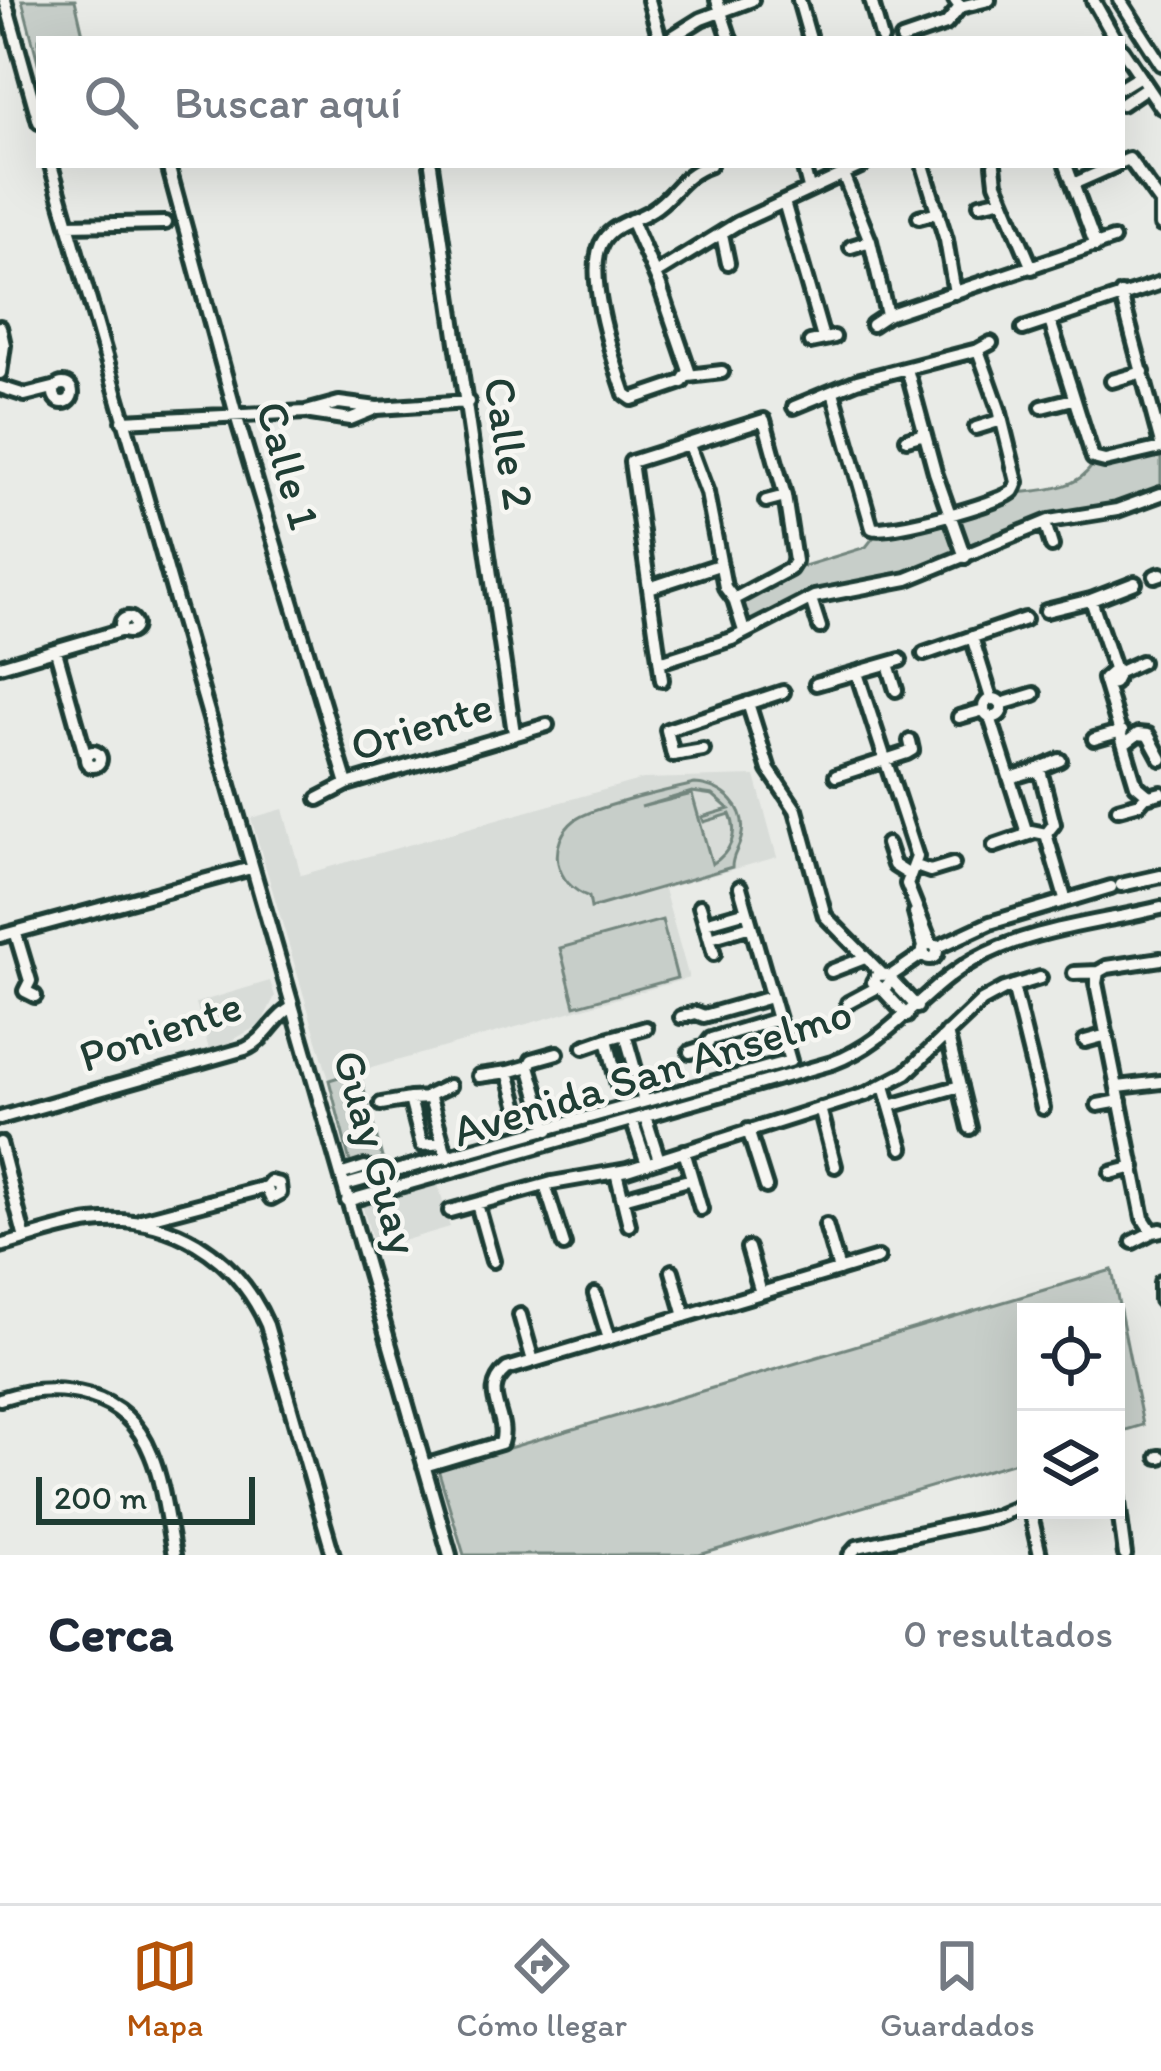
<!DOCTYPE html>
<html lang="es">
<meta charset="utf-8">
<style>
:root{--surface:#fff;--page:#f2f2f3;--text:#1f2937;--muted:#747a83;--line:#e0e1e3;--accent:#b45309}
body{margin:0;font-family:Itim,sans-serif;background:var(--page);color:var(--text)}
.controls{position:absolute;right:36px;bottom:36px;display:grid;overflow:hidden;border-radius:0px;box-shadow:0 12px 48px #0002}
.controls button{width:108px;height:108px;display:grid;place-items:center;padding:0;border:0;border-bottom:3px solid var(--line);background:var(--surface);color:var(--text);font:60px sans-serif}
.scale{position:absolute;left:36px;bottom:30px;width:219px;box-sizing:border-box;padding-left:12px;border:6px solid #1f3d34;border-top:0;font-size:33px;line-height:42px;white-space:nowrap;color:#1f3d34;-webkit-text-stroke:9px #f6f6f2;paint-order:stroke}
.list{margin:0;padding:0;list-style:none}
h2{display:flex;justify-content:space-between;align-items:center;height:156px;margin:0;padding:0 48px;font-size:51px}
h2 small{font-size:39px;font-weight:400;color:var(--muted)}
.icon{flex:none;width:66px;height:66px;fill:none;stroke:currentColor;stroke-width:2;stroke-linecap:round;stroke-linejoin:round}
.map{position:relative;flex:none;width:1161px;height:1555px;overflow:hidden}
.search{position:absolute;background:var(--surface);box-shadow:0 12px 48px #0002;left:36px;right:36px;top:36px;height:132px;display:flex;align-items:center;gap:30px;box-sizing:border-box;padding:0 42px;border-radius:0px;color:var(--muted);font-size:45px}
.sheet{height:348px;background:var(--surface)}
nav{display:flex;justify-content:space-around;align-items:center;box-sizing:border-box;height:168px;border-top:3px solid var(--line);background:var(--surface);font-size:33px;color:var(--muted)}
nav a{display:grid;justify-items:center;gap:6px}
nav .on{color:var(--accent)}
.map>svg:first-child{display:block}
.built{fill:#d8dcd8}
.green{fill:#c7cec9;stroke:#73867e;stroke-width:3;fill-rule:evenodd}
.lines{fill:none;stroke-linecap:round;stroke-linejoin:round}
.minor-casing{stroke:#1f3d34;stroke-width:20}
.minor{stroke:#f6f6f2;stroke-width:10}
.labels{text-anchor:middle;stroke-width:9;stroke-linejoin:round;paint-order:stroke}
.street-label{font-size:45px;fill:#1f3d34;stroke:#f6f6f2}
</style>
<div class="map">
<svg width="1161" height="1555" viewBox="0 0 1161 1555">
<rect width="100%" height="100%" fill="#e9ebe7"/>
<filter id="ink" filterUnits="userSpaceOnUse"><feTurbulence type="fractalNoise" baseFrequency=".00833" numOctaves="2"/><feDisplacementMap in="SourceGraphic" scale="24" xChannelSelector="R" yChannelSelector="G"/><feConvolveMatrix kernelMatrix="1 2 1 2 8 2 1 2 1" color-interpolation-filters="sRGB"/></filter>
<g filter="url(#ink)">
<path class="built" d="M755,776L777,857L664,889L689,978L329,1080L251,818L283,809L301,875L643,779Z
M270,981L275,996L261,1024L231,1041L232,1047L210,1053L196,1003Z
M438,1184L450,1227L375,1249L362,1205Z"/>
<path class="green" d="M22,0H75L84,39H39V66Z
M1155,453L1161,457V489L1114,506L1070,511L1026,524L975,548L963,543L956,521L961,512C978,506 998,494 1016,493C1042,490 1078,490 1093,464L1109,465Z
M939,519L945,521L958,548L954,557L878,581L799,599L745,623L736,597L798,568L866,547L876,534Z
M695,784C724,786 749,808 741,839C738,851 732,855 732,867L591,908L589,897C574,891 562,881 558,863C555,847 562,830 575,820C594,806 669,790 695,784ZM692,792L713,795L729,809L702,817L704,822L730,814C739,834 730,853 712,864L692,794L641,807Z
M662,920L677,978L575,1006L560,948Z
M359,1071L384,1165L379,1167L366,1160L351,1166L329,1080Z
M1112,1270L1143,1425L1116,1433V1312H1026V1459L699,1555H464L438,1469Z"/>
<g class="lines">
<defs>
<path id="minor" d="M5,0L39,122
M649,0L660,39
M717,0L730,39
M799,0L810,39
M871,0L882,39
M955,0L960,7L989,0
M1093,0L1115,39
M1120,0L1161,64
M669,39L701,19L752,0
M902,39L946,24L960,7
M1122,49L1161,107
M1122,87L1140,76
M1122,104L1147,87
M1122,162L1129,159L1161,203
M51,165L450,1555
M168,165L236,415L347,784
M431,165L514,733
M803,165L809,188
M923,165L946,240L955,293
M994,165L996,183L1032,268
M1066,165L1096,246
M843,174L870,241L887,315
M1073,184L1116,165
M784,202L823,338
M1161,202V225
M980,204L1003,199
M919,217L938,212
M631,220L660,286L689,371L682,382L632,399L625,394C614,361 582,269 604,239C615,223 636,221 652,210C676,195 679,176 710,165
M68,225L165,223
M722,234L728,263
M851,247L870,241
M655,274L738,223L863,165
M1121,294L1161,444
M1050,321L1093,458L1105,461L1161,448
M872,325L887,315L1113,239
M0,327L4,345L0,373
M1023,329L1161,283
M810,342L834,337
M907,369L935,472L965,557
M688,376L722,372
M1112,381L1143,372
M54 393a9 9 0 1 1 18 0a9 9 0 1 1-18 0Z
M0,387L25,395L57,387
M833,392L872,528C887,534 1002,503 1013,491C1015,488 1016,485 1017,482L999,409L978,350
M794,407L857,381L978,350L991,343
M1042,407L1073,399
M311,413L350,419L377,408
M123,421L306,412L339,403L377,408L468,402
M976,428L1002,420
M907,439L924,434
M689,445L707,493L725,587L734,599L744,631
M766,501L785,496
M1045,523L1052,546
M1155,576L1161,574
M649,588L719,565
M811,599L820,627
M1091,600L1117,677L1114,683L1108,684
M1046,611L1091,600L1135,583
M121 625a7 7 0 1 1 14 0a7 7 0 1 1-14 0Z
M972,637L991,698
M56,651L86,758
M924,654L1025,619
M660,662L732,639L814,597L907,579L1049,521L1117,510L1161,494
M888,664L896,690
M0,666L123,630
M1112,672L1104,679L1136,785L1149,796L1161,793
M857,673L917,857L907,884L931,944
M1115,674L1141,662
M662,680L631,462L764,420L785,496L795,561L790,569L734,599
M816,684L900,660
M984 708a9 9 0 1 1 18 0a9 9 0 1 1-18 0Z
M748,703L769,770L796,810L825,916L881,973
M1001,704L1034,694
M959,717L984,710
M990,717L1026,830L1046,834
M1094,739L1122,731
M1126,743L1138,734L1148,735L1161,759
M703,750L673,755L667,730L783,692
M86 759a7 7 0 1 1 14 0a7 7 0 1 1-14 0Z
M1033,771L1060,760
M836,776L907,753L912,750L910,741
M1010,778L1033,771L1041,774L1054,824L1046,834L1065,898
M318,799L347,784L547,725
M1118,809L1140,803L1147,795
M887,844L894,865L908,874
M994,846L1032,833
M916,866L930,871L953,864
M1121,885L1161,876
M700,906L714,954
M915,913L924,947
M705,923L747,911
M16,934L30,981L25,991L35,996
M0,936L251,868
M710,938L751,926
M923 951a7 7 0 1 1 14 0a7 7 0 1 1-14 0Z
M936,948L990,923L1111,887
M1161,959L1107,967L1098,972L1096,983L1143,1218L1152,1232L1161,1230
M831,971L862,959
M1074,973L1098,972
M889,977L924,953
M890,982L883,990L873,982L878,974L887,975L917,1007
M1013,986L1043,1108
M883,990L907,1016
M848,1003L876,988
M681,1017L696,1013L704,1016L771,997
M947,1033L970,1128
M625,1034L646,1028
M1085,1041L1107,1035
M584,1047L607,1039
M690,1052L705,1047L711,1039L778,1019
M529,1066L532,1060L557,1053
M479,1076L508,1072
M639,1084L623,1089L618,1085L607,1039L625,1034L644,1101
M884,1086L902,1148
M1118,1087L1161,1082
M428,1096L449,1086
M381,1104L410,1099
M1098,1105L1120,1101
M890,1106L960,1086
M820,1108L835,1166
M543,1114L527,1118L520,1115L508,1072L529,1066L548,1130
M645,1116L659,1160
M0,1118L245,1049C267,1039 273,1018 291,1008
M632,1120L647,1164
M748,1130L766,1187
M0,1143L25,1239
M443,1143L422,1145L410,1099L430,1098L447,1158
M684,1151L701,1209
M616,1172L629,1225
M346,1173L365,1167L380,1174
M1111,1173L1134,1167
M349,1184L790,1061L740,887
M545,1185L564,1245
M623,1198L692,1179
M347,1201L832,1063C893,1040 920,991 974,960C1028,929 1100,923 1161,908
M477,1204L493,1261
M450,1211L552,1183L627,1170L866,1094L906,1073L982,1001L1004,989L1040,978
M141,1220L266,1187L270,1182L279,1184L280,1193L271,1198L266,1187
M826,1225L839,1270
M1133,1242L1152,1232
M0,1246C30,1238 61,1226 92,1222C169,1213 236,1255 267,1325L333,1555
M748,1248L761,1293
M672,1271L685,1316
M1161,1282V1300
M595,1294L609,1339
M520,1315L533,1361
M0,1399C58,1380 126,1390 151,1454C164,1485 167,1522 174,1555
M1158,1457H1161
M424,1466L501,1443C510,1415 478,1393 507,1369L878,1258
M1116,1487L1125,1555
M1030,1510L1040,1555
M850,1555L857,1547L995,1517L1026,1504"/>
</defs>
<use href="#minor" class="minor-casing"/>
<use href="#minor" class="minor"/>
</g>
</g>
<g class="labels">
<g class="street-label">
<text transform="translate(510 443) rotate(81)" y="16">Calle 2</text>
<text transform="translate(289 465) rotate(74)" y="16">Calle 1</text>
<text transform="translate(421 725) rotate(-17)" y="16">Oriente</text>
<text transform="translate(160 1030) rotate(-19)" y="16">Poniente</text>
<text transform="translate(652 1071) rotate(-17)" y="16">Avenida San Anselmo</text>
<text transform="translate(377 1152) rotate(74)" y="16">Guay Guay</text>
</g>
</g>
</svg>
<div class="controls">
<button><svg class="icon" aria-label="locate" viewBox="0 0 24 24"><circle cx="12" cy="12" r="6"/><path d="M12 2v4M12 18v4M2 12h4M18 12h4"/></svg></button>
<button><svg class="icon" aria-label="layers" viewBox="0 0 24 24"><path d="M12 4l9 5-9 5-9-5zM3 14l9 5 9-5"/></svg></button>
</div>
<div class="scale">200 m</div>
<div class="search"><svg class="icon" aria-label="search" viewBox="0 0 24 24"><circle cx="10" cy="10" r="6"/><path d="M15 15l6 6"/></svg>Buscar aquí</div>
</div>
<section class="sheet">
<h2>Cerca<small>0 resultados</small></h2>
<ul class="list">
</ul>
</section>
<nav>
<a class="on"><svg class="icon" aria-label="map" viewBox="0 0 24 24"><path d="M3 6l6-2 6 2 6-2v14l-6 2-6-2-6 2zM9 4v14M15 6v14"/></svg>Mapa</a>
<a><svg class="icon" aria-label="directions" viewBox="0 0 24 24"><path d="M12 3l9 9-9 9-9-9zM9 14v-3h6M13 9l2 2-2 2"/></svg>Cómo llegar</a>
<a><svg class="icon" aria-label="saved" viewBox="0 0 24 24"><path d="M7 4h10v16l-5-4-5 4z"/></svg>Guardados</a>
</nav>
